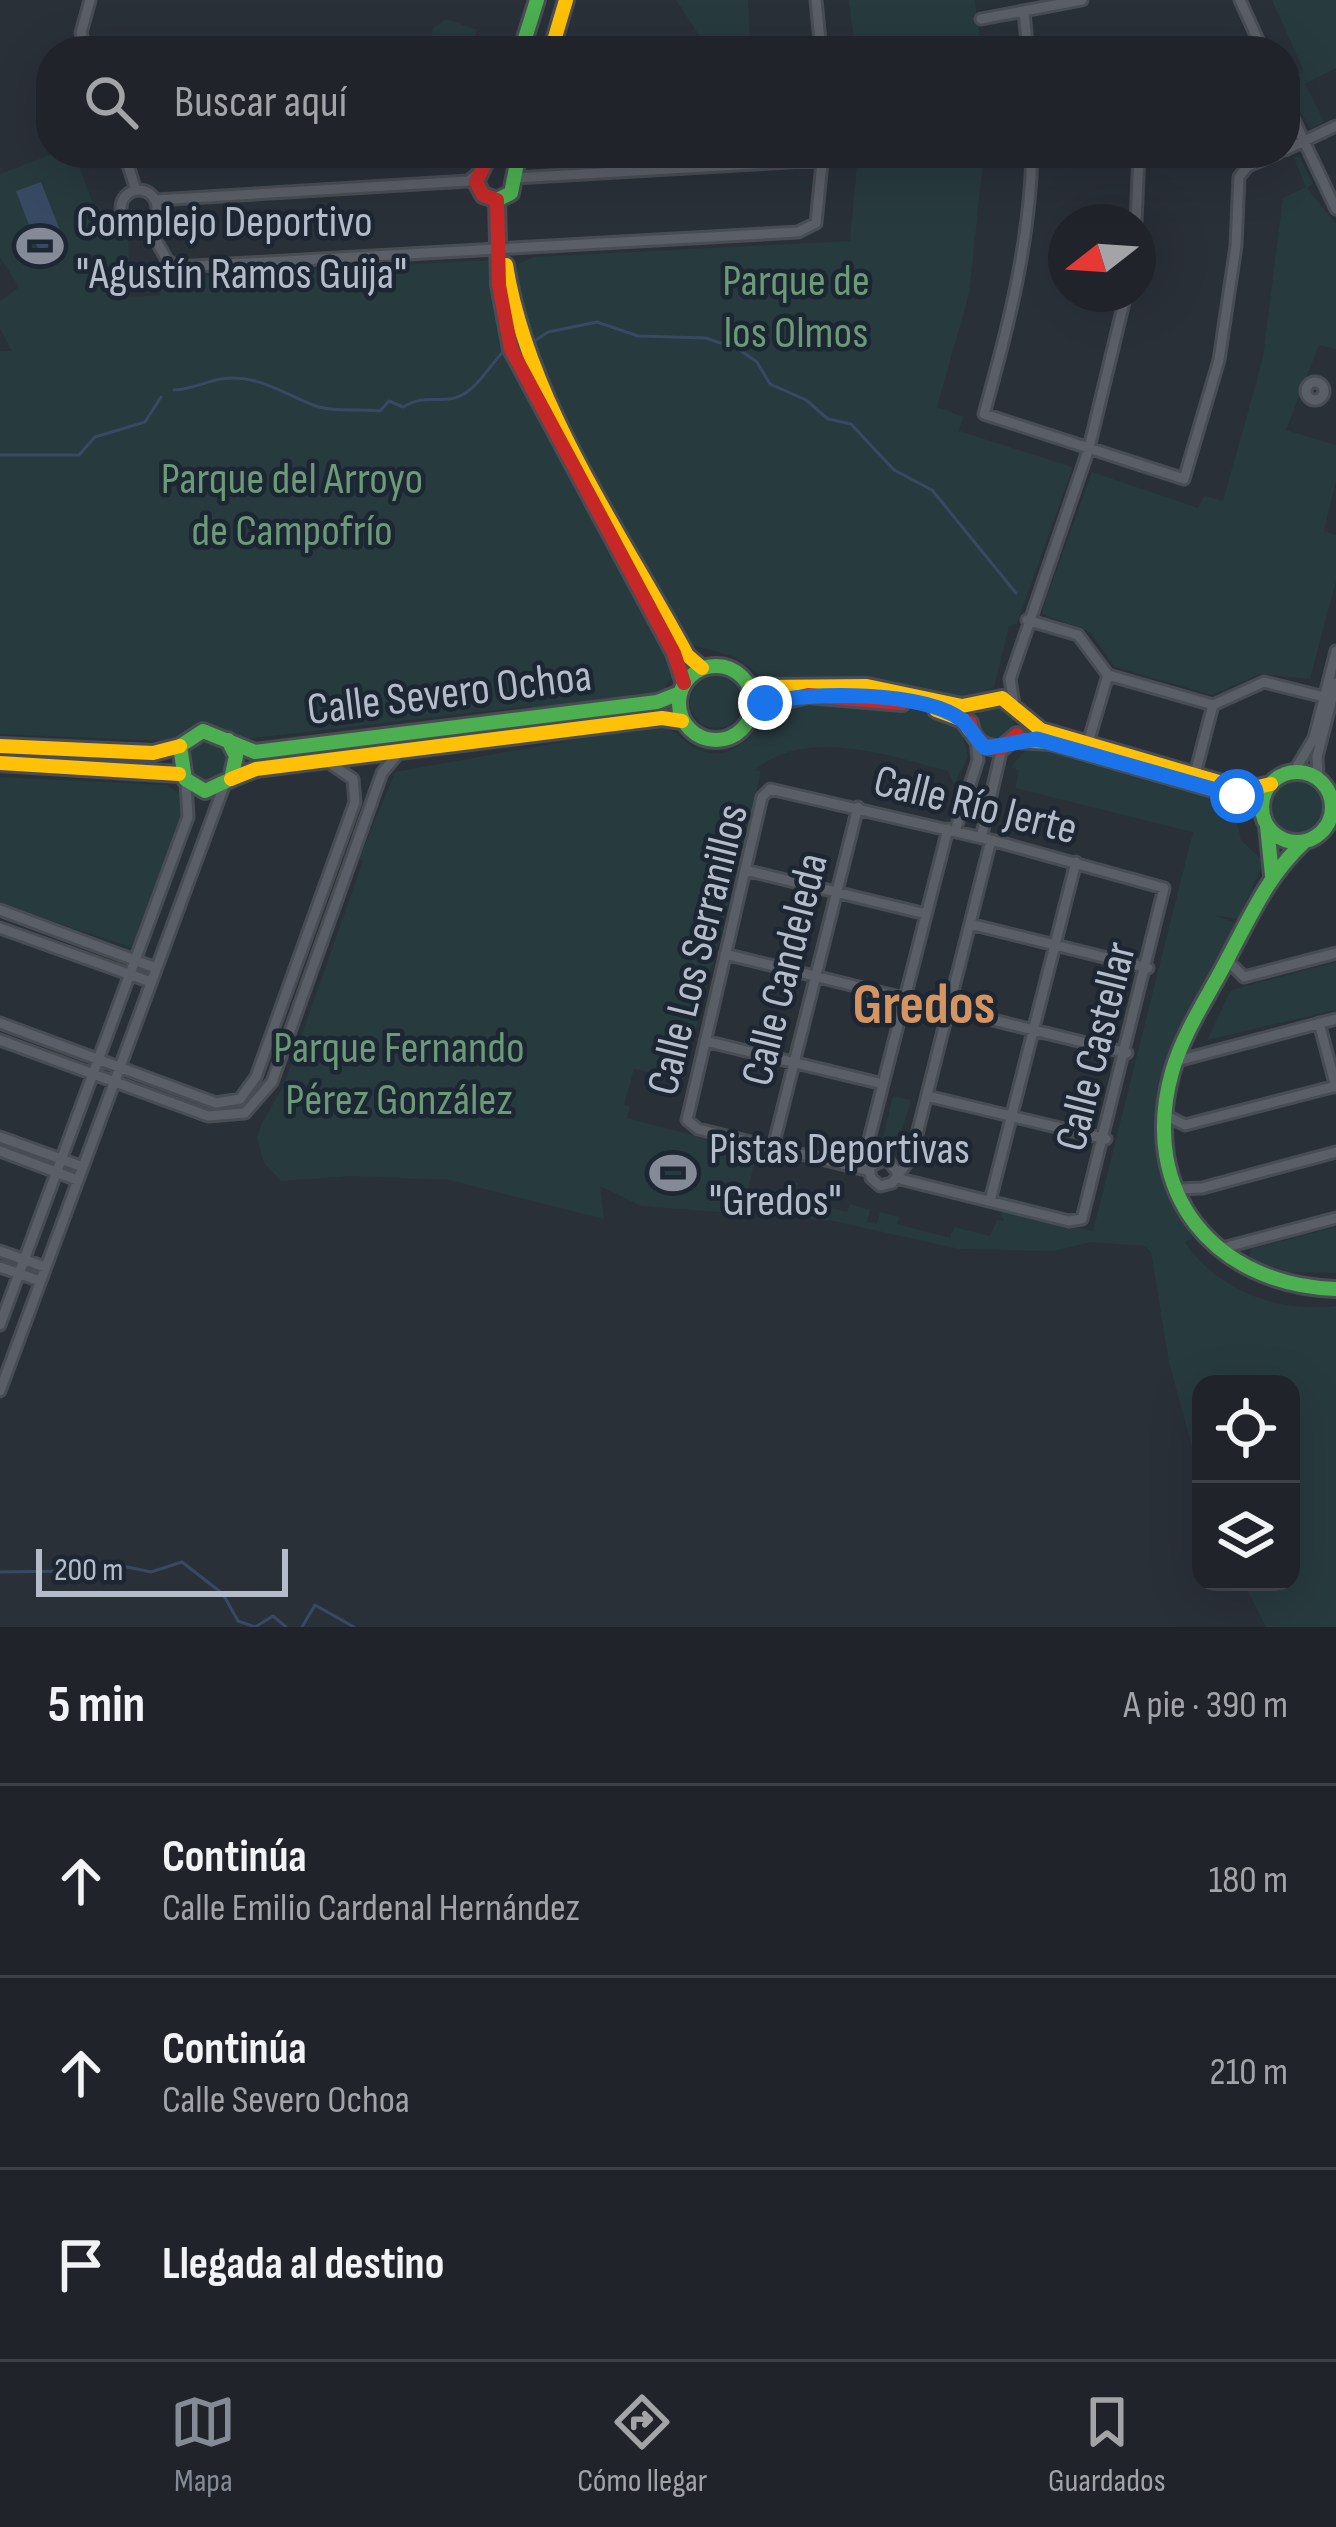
<!DOCTYPE html>
<html lang="es">
<meta charset="utf-8">
<style>
:root{--surface:#20242a;--page:#282c32;--text:#f1f3f6;--muted:#a2a4a8;--line:#3d4147;--accent:#848b96}
body{margin:0;font-family:"Sofia Sans Condensed",sans-serif;background:var(--page);color:var(--text)}
.controls{position:absolute;right:36px;bottom:36px;display:grid;overflow:hidden;border-radius:24px;box-shadow:0 12px 48px #0002}
.controls button{width:108px;height:108px;display:grid;place-items:center;padding:0;border:0;border-bottom:3px solid var(--line);background:var(--surface);color:var(--text);font:60px sans-serif}
.compass{position:absolute;left:1048px;top:204px;width:108px;height:108px;border-radius:50%;background:var(--surface);box-shadow:0 12px 48px #0002;rotate:253deg}
.scale{position:absolute;left:36px;bottom:30px;width:252px;box-sizing:border-box;padding-left:12px;border:6px solid #b4bcc9;border-top:0;font-size:33px;line-height:42px;white-space:nowrap;color:#b4bcc9;-webkit-text-stroke:9px #1d2633;paint-order:stroke}
.stop{position:absolute;width:36px;height:36px;margin:-27px;border:9px solid #1a73e8;border-radius:50%;background:#fff}
.stop.end{background:#1a73e8;border-color:#fff;box-shadow:0 3px 12px #0008}
.list{margin:0;padding:0;list-style:none}
h2{display:flex;justify-content:space-between;align-items:center;height:156px;margin:0;padding:0 48px;font-size:51px}
h2 small{font-size:39px;font-weight:400;color:var(--muted)}
.list li{display:grid;grid-template-columns:78px 1fr auto;gap:36px;align-items:center;box-sizing:border-box;height:192px;padding:0 48px;border-top:3px solid var(--line)}
.list b{display:block;font-size:45px;white-space:nowrap}
.list p{margin:0;font-size:39px;white-space:nowrap;color:var(--muted)}
.list em{font-size:39px;font-style:normal;color:var(--muted)}
.icon{flex:none;width:66px;height:66px;fill:none;stroke:currentColor;stroke-width:2;stroke-linecap:round;stroke-linejoin:round}
.map{position:relative;flex:none;width:1336px;height:1627px;overflow:hidden}
.search{position:absolute;background:var(--surface);box-shadow:0 12px 48px #0002;left:36px;right:36px;top:36px;height:132px;display:flex;align-items:center;gap:30px;box-sizing:border-box;padding:0 42px;border-radius:48px;color:var(--muted);font-size:45px}
.sheet{height:732px;background:var(--surface)}
nav{display:flex;justify-content:space-around;align-items:center;box-sizing:border-box;height:168px;border-top:3px solid var(--line);background:var(--surface);font-size:33px;color:var(--muted)}
nav a{display:grid;justify-items:center;gap:6px}
nav .on{color:var(--accent)}
.map>svg:first-child{display:block}
.green{fill:#273a3e}
.water{fill:#384963}
.lines{fill:none;stroke-linecap:round;stroke-linejoin:round}
.stream{stroke:#384963;stroke-width:3}
.street-casing{stroke:#484c53;stroke-width:15}
.fast-casing{stroke:#484c53;stroke-width:20}
.slow-casing{stroke:#484c53;stroke-width:20}
.jam-casing{stroke:#484c53;stroke-width:20}
.street{stroke:#5a5e66;stroke-width:9}
.fast{stroke:#4caf50;stroke-width:14}
.slow{stroke:#ffc107;stroke-width:14}
.jam{stroke:#c62828;stroke-width:14}
.route{stroke:#1a73e8;stroke-width:15}
.labels{text-anchor:middle;stroke-width:9;stroke-linejoin:round;paint-order:stroke}
.poi-label{font-size:45px;fill:#b4bcc9;stroke:#1d2633;text-anchor:start}
.park-label{font-size:45px;fill:#6b9a76;stroke:#1d2633}
.street-label{font-size:45px;fill:#b4bcc9;stroke:#1d2633}
.district-label{font-size:57px;font-weight:bold;fill:#d59563;stroke:#1d2633}
</style>
<div class="map">
<svg width="1336" height="1627" viewBox="0 0 1336 1627">
<rect width="100%" height="100%" fill="#2a3038"/>
<path class="green" d="M676,0H748L750,38H701Z
M849,0H975L981,51H855Z
M1272,0H1336V68L1305,84L1324,122L1310,129L1285,82L1304,71Z
M446,19L477,30L471,51L431,38L433,28Z
M51,135V153H74L92,201L128,234L130,297L161,295V278L489,260L509,364L669,665L671,678L662,693L533,714L531,706L246,739L201,724L166,741L0,734V351H12L0,329V301L19,287L0,257V174L50,155L44,138Z
M858,153H984L969,294L937,407L963,417L959,431L1073,467L1017,623L1009,626L994,687L962,700L875,680L768,681L735,657L693,645C648,565 506,347 518,264L534,257L850,241Z
M1299,156L1313,184L1307,188L1336,224V349L1319,345L1286,430L1336,445V482L1324,531L1336,535V581L1310,679L1260,674L1212,695L1115,667L1090,632L1042,614L1043,608L1092,472L1198,508L1204,496L1223,501L1263,358L1283,198L1306,187L1294,158Z
M690 702a26 26 0 1 1 52 0a26 26 0 1 1-52 0Z
M793,703C843,700 919,696 961,728L968,757L954,784L948,771C889,756 808,726 755,770L761,772L683,1080L634,1069L624,1105L630,1107L627,1118L757,1152L746,1197L782,1206H787L793,1182L798,1183L794,1199L847,1212L850,1204L870,1210L867,1222L877,1224L880,1212L899,1217L897,1224L950,1238L954,1227L990,1236L997,1220L1004,1221L1000,1211L1093,1231L1193,832L1015,788L1019,770L1011,767L1027,748L1045,750L1233,805L1241,840L1264,862L1238,919L1214,915L1237,924L1200,994L1203,997C1165,1082 1130,1151 1196,1237L1185,1242C1216,1290 1281,1314 1336,1306V1627H1266L1243,1582H1291V1384H1201V1480L1169,1362L1151,1252L1144,1246L1091,1242L1054,1251L959,1249L833,1221L641,1206L600,1186L604,1219L450,1180L350,1176L281,1181L264,1163L257,1138L261,1125L284,1085L363,861L359,859L395,772L661,724C676,730 684,744 700,750C744,767 756,714 793,703Z
M976 723a19 19 0 1 1 38 0a19 19 0 1 1-38 0Z
M184 761a21 21 0 1 1 42 0a21 21 0 1 1-42 0Z
M0,777L167,785L180,794L182,815L133,948L0,904Z
M1267 808a29 29 0 1 1 58 0a29 29 0 1 1-58 0Z
M1336,962V1010L1207,1040L1231,990Z
M893,1096L911,1100L896,1149L882,1142Z
M1336,1227V1273L1288,1272L1249,1259L1251,1249Z"/>
<path class="water" d="M41,182L64,241L39,251L16,191Z"/>
<g class="lines">
<path class="stream" d="M533,342L548,332L597,322L638,336L706,338L738,349L757,362L770,384L806,400L828,419L851,424L894,470L932,490L1016,593
M174,390C192,389 205,382 221,379C256,373 284,394 313,405C333,413 359,408 380,411L389,401L403,407C422,396 429,401 449,399C474,397 489,365 504,351
M0,455H79L95,437L145,422L161,397
M0,1572L74,1571L108,1563L151,1572L182,1562L223,1594L238,1621L255,1627L273,1616L286,1627
M302,1627L315,1605L354,1627"/>
<defs>
<path id="street" d="M816,0L821,51
M1240,0L1263,51
M1024,13L1028,51
M981,19L1082,0
M87,51L81,33L90,0
M1285,101L1336,209
M1285,150L1336,126
M124,153L136,190
M1032,153C1030,243 1008,328 984,414L1184,479L1219,360L1236,246L1239,177L1248,166L1278,153
M515,178L823,160
M121 208a18 18 0 1 1 36 0a18 18 0 1 1-36 0Z
M156,200L468,181L477,174
M1136,222L1139,153
M147,224L167,260L177,267L798,232L816,223L823,153
M1306 391a9 9 0 1 1 18 0a9 9 0 1 1-18 0Z
M1027,620L1078,635L1108,675L1213,705L1264,682L1324,697
M1014,704L1010,679L1089,448L1126,294
M1088,743L1108,675
M1295,770L1314,738L1336,651
M1195,774L1213,705
M1318,777L1317,757L1336,683
M948,829L866,1151L871,1178L880,1186L892,1183L911,1158L991,840
M955,831L978,760L976,741
M981,838L1002,748
M745,870L926,914
M0,910L156,968
M970,924L1148,968
M0,928L151,982
M725,954L1127,1053
M1228,961L1244,977L1336,953
M0,1023L216,1103L240,1099L256,1077L355,802L353,779L331,764
M1319,1023L1336,1087
M0,1040L208,1116L245,1113L272,1082L382,773L397,755
M705,1041L883,1084
M1177,1061L1336,1019
M927,1096L1106,1139
M1165,1115L1185,1125L1336,1086
M0,1137L83,1167
M773,1147L858,807
M0,1151L77,1180
M871,1166L887,1159L897,1172
M870,1171L698,1129L687,1120L762,797L770,789L991,840L1164,888L1082,1219L1069,1221L896,1178
M1179,1189L1202,1188L1336,1152
M990,1201L1076,862
M1219,1249L1336,1218
M0,1251L45,1267
M0,1267L40,1281
M0,1325L188,817L186,783
M0,1391L224,786"/>
<path id="fast" d="M521,51L537,0
M497,200L511,193L519,153
M679 703a37 37 0 1 1 74 0a37 37 0 1 1-74 0Z
M228,740L236,756L231,779L205,791L185,779L180,746L203,731L255,752L657,702L680,693
M1015,740L1050,742L1237,796L1260,809
M1262 807a35 35 0 1 1 70 0a35 35 0 1 1-70 0Z
M1267,826L1272,875
M1304,842C1269,874 1251,915 1229,956C1210,994 1184,1030 1172,1072C1138,1193 1215,1285 1336,1289"/>
<path id="slow" d="M551,51L566,0
M506,265C528,402 621,533 687,655L702,668
M751,687L867,686L962,706L1002,698L1041,730L1229,785L1248,789L1271,784
M936,710L963,720L970,730
M0,746L153,753L180,746
M0,763L179,774
M231,779L256,769L662,718L682,721"/>
<path id="jam" d="M490,153L476,182L483,195L497,200
M497,200L499,285L511,349L674,653L684,683
M754,708L808,695L902,703
M970,723C973,741 984,749 1002,748L1017,735"/>
</defs>
<use href="#street" class="street-casing"/>
<use href="#fast" class="fast-casing"/>
<use href="#slow" class="slow-casing"/>
<use href="#jam" class="jam-casing"/>
<use href="#street" class="street"/>
<use href="#fast" class="fast"/>
<use href="#slow" class="slow"/>
<use href="#jam" class="jam"/>
</g>
<g class="lines">
<path class="route" d="M765,703C809,691 925,691 962,720C972,728 975,740 986,748L1037,739L1237,796"/>
</g>
<defs>
<symbol id="stadium-bare" viewBox="-9 -9 18 18"><path d="M0-5a6.5 5 0 1 0 0 10a6.5 5 0 1 0 0-10ZM-3.5-1.8h7v3.6h-7Z" fill="#848b96" stroke="#1d2633" stroke-width="2.5" paint-order="stroke"/></symbol>
</defs>
<g fill-rule="evenodd">
<use href="#stadium-bare" x="7" y="213" width="66" height="66"/>
<use href="#stadium-bare" x="640" y="1140" width="66" height="66"/>
</g>
<g class="labels">
<g class="poi-label">
<text x="76" y="236">Complejo Deportivo<tspan x="76" dy="52">"Agustín Ramos Guija"</tspan></text>
<text x="709" y="1163">Pistas Deportivas<tspan x="709" dy="52">"Gredos"</tspan></text>
</g>
<g class="park-label">
<text x="796" y="295">Parque de<tspan x="796" dy="52">los Olmos</tspan></text>
<text x="292" y="493">Parque del Arroyo<tspan x="292" dy="52">de Campofrío</tspan></text>
<text x="399" y="1062">Parque Fernando<tspan x="399" dy="52">Pérez González</tspan></text>
</g>
<g class="street-label">
<text transform="translate(449 691) rotate(-7)" y="16">Calle Severo Ochoa</text>
<text transform="translate(976 803) rotate(14)" y="16">Calle Río Jerte</text>
<text transform="translate(696 949) rotate(-76)" y="16">Calle Los Serranillos</text>
<text transform="translate(783 969) rotate(-76)" y="16">Calle Candeleda</text>
<text transform="translate(1094 1046) rotate(-76)" y="16">Calle Castellar</text>
</g>
<g class="district-label">
<text x="924" y="1023">Gredos</text>
</g>
</g>
</svg>
<div class="controls">
<button><svg class="icon" aria-label="locate" viewBox="0 0 24 24"><circle cx="12" cy="12" r="6"/><path d="M12 2v4M12 18v4M2 12h4M18 12h4"/></svg></button>
<button><svg class="icon" aria-label="layers" viewBox="0 0 24 24"><path d="M12 4l9 5-9 5-9-5zM3 14l9 5 9-5"/></svg></button>
</div>
<svg class="compass" viewBox="-18 -18 36 36"><path d="M0-13l5 13h-10z" fill="#e53935"/><path d="M0 13l5-13h-10z" fill="#a2a4a8"/></svg>
<div class="scale">200 m</div>
<div class="stop" style="left:1237px;top:796px"></div>
<div class="stop end" style="left:765px;top:703px"></div>
<div class="search"><svg class="icon" aria-label="search" viewBox="0 0 24 24"><circle cx="10" cy="10" r="6"/><path d="M15 15l6 6"/></svg>Buscar aquí</div>
</div>
<section class="sheet">
<h2>5 min<small>A pie · 390 m</small></h2>
<ul class="list">
<li><svg class="icon" aria-label="ahead" viewBox="0 0 24 24"><path d="M12 20V5M6 11l6-6 6 6"/></svg><div><b>Continúa</b><p>Calle Emilio Cardenal Hernández</p></div><em>180 m</em></li>
<li><svg class="icon" aria-label="ahead" viewBox="0 0 24 24"><path d="M12 20V5M6 11l6-6 6 6"/></svg><div><b>Continúa</b><p>Calle Severo Ochoa</p></div><em>210 m</em></li>
<li><svg class="icon" aria-label="arrive" viewBox="0 0 24 24"><path d="M6 21V4h12l-3 4 3 4H6"/></svg><div><b>Llegada al destino</b></div></li>
</ul>
</section>
<nav>
<a class="on"><svg class="icon" aria-label="map" viewBox="0 0 24 24"><path d="M3 6l6-2 6 2 6-2v14l-6 2-6-2-6 2zM9 4v14M15 6v14"/></svg>Mapa</a>
<a><svg class="icon" aria-label="directions" viewBox="0 0 24 24"><path d="M12 3l9 9-9 9-9-9zM9 14v-3h6M13 9l2 2-2 2"/></svg>Cómo llegar</a>
<a><svg class="icon" aria-label="saved" viewBox="0 0 24 24"><path d="M7 4h10v16l-5-4-5 4z"/></svg>Guardados</a>
</nav>
